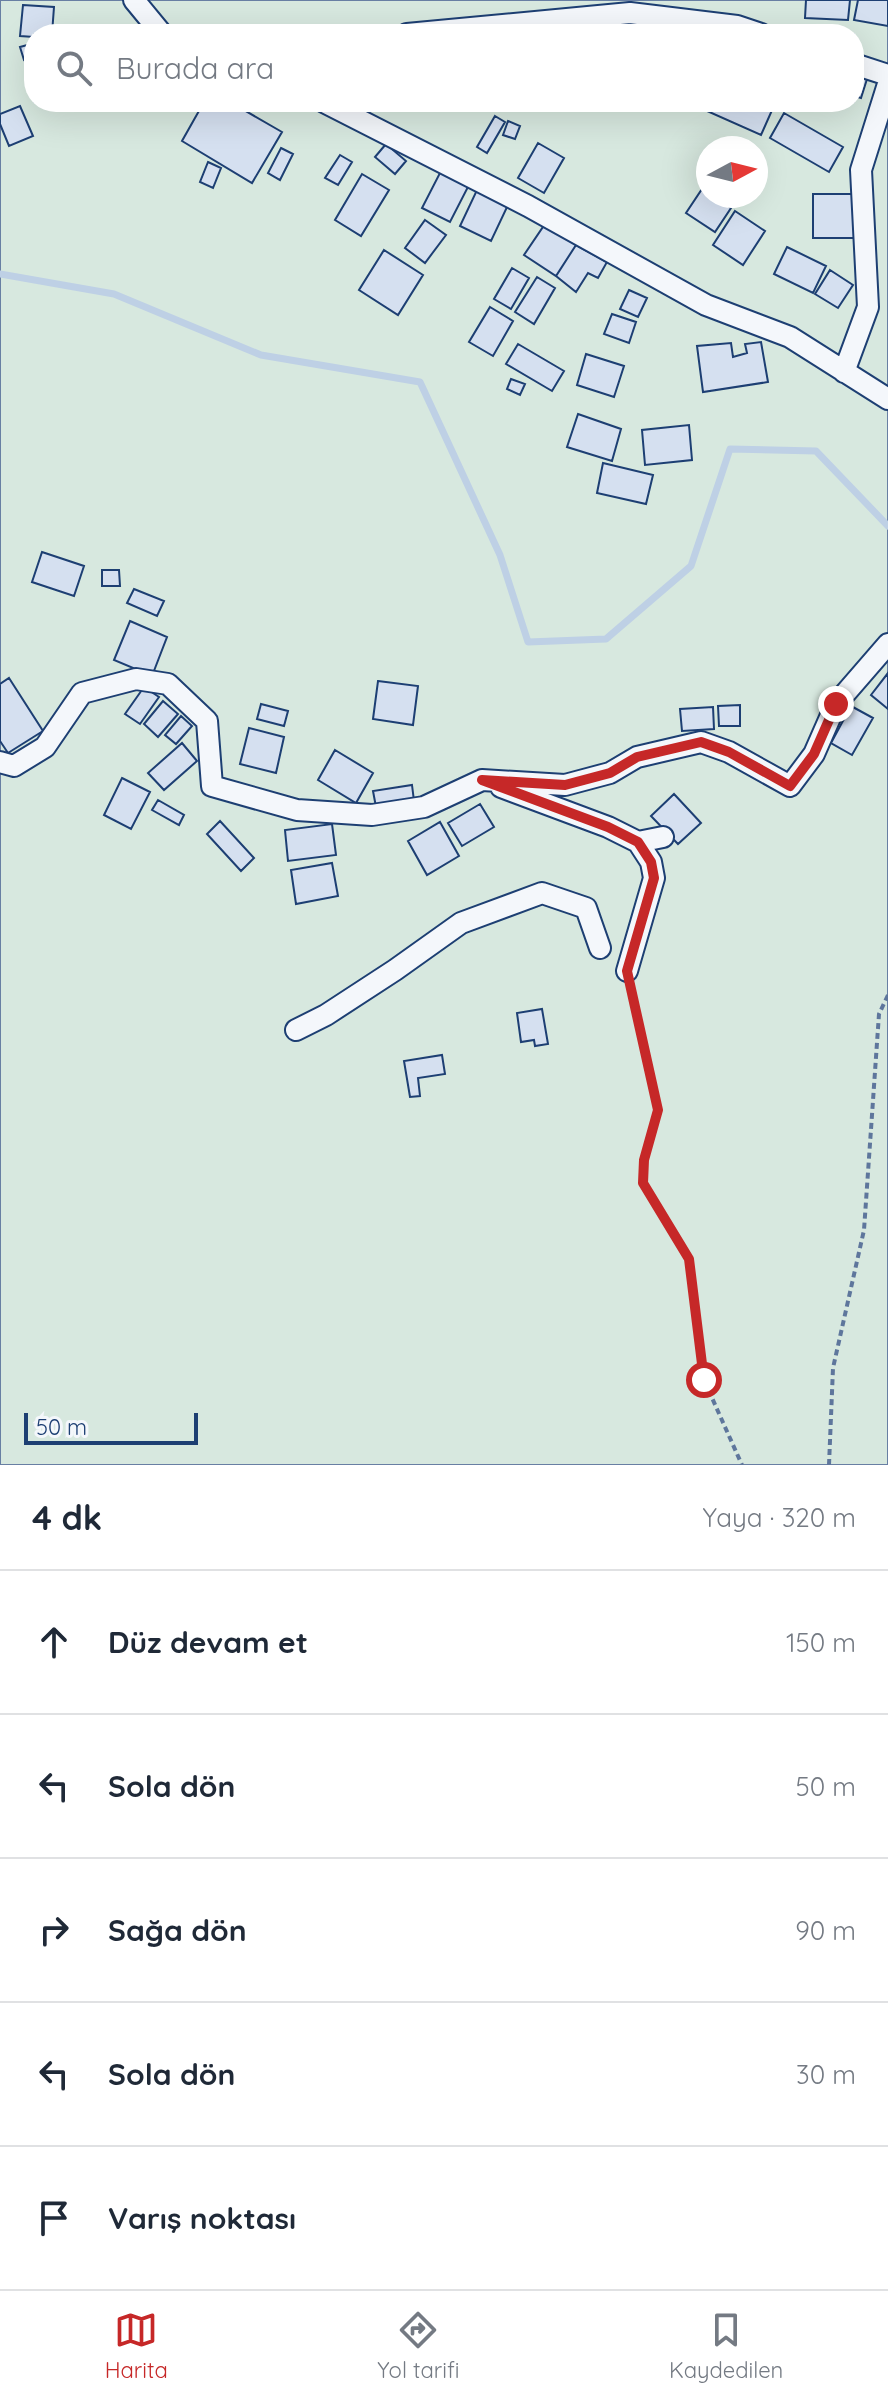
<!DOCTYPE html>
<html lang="tr">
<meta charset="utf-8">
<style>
:root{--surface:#fff;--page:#f2f2f3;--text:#1f2937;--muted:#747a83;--line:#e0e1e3;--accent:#c62828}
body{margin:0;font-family:Quicksand,sans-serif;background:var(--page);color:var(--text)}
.compass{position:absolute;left:696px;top:136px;width:72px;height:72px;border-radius:50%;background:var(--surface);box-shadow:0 8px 32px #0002;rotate:83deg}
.scale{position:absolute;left:24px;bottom:20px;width:174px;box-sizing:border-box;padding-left:8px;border:4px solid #1d3f73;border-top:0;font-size:22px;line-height:28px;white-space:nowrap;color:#1d3f73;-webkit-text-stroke:6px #f4f7fb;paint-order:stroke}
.stop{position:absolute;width:24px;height:24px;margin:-18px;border:6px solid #c62828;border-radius:50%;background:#fff}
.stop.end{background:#c62828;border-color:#fff;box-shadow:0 2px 8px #0008}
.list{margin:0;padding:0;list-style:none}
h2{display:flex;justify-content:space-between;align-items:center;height:104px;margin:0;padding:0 32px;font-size:34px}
h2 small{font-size:26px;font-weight:400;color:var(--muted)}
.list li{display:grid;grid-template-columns:52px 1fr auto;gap:24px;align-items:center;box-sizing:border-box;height:144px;padding:0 32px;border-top:2px solid var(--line)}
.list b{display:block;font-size:30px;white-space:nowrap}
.list em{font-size:26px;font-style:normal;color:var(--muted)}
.icon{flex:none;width:44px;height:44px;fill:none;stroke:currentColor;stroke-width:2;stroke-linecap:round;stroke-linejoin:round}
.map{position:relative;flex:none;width:888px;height:1465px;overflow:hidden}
.search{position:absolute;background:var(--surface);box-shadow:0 8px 32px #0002;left:24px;right:24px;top:24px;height:88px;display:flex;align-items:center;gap:20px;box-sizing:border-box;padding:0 28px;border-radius:32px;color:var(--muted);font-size:30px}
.sheet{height:824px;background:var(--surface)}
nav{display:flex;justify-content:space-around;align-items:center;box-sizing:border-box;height:112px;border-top:2px solid var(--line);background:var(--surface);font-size:22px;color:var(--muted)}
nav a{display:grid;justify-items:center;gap:4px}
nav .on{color:var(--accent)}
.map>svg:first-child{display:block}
.green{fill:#d7e8df;stroke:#687fa3;stroke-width:2;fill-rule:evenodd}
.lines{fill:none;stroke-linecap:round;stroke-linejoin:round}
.stream{stroke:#bed0e5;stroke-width:7}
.building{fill:#d5e0f0;stroke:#1d3f73;stroke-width:2}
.street-casing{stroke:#1d3f73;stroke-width:24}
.path{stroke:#5e769c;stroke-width:4;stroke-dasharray:6 4;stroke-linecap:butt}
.street{stroke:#f4f7fb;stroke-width:20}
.route{stroke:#c62828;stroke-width:10}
</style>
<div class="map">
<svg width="888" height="1465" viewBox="0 0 888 1465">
<rect width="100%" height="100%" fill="#f4f7fb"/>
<path class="green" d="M0,0H888V1465H0ZM34,34H854V102H34ZM708,148H756V196H708Z"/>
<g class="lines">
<path class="stream" d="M0,274L114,294L261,355L420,382L500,555L528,642L606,639L691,566L730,449L816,451L888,526"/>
</g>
<path class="building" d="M806,0H850L848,20L805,18Z
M858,0H888V26L854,20Z
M23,5L54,7L52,34H34V37L20,36Z
M31,44L34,57L24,60L20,47Z
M854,76L867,79L861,98L854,96Z
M204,102H230L282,132L252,183L182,141Z
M711,102H760L773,108L761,135L707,111Z
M20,106L33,136L9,146L0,124V114Z
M784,113L843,147L829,172L770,138Z
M495,116L505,122L487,153L477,147Z
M508,121L520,126L515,139L503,135Z
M538,143L564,158L544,193L518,178Z
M386,144L406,161L395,174L375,157Z
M281,148L293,154L280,180L268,173Z
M340,155L352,162L338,185L325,178Z
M208,162L221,168L213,188L200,182Z
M442,169L470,183L450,222L422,208Z
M362,174L389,190L361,236L335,220Z
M702,189L708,193V196H712L731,208L715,232L686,213Z
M477,190L508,205L491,241L460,226Z
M813,194H854V238H813Z
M735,211L765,231L743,265L713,245Z
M425,220L446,235L425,263L405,248Z
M545,224L576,245L556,276L524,255Z
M576,245L607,262L598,278L588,273L576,292L556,276Z
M787,247L826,266L813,293L774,274Z
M384,250L423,275L398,315L359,290Z
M512,268L529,278L511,309L494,299Z
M830,270L853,285L838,308L815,294Z
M537,277L555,288L534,324L515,312Z
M629,290L647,298L638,317L620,309Z
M490,307L513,321L493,356L469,342Z
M612,314L636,322L629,343L604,334Z
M761,342L768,382L703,392L697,346L731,343L733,357L747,353L745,344Z
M518,344L564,371L552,391L506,364Z
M586,354L624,366L614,397L577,385Z
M511,379L525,384L520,395L507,389Z
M578,414L621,429L612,461L567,447Z
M689,425L692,460L645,465L642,430Z
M603,463L653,475L646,504L597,493Z
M42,552L84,566L74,596L32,582Z
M102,570H119L120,586H102Z
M134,589L164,601L157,616L127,603Z
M130,621L167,637L152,676L114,660Z
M888,673V709L871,695Z
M9,678L43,731L8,753L0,741V684Z
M378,681L418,686L413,725L373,719Z
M144,687L159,697L140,724L125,714Z
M163,701L178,714L158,737L144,724Z
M261,704L288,711L284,726L257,719Z
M740,705V726H719L718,706Z
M851,706L873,718L852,755L831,743Z
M713,707L714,729L682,731L680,709Z
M181,716L192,726L176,744L165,735Z
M249,728L284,737L276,773L240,764Z
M182,743L197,761L164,790L148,773Z
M335,750L373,773L356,803L318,780Z
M122,778L150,792L131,829L104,815Z
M412,785L414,801L376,807L373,791Z
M674,794L701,823L678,844L651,816Z
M158,800L184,815L179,825L152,810Z
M480,804L494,827L462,846L448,823Z
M220,821L254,858L241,871L207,834Z
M440,822L459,856L427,875L408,841Z
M332,824L336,855L288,861L285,830Z
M332,863L338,896L296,904L291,870Z
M542,1009L548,1044L535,1046L534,1040L521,1042L517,1013Z
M442,1055L445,1074L418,1078L420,1096L410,1097L404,1061Z"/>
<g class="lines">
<defs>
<path id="street" d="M134,0L162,34
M407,34L630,13L737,26L761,34
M854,64L888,75
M324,102L528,206L706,305L790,337L888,399
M844,372L868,307L861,170L888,84
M0,762L14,766L45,747L82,693L136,679L168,684L207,721L212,786L297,810L372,815L424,807L482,780L565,785L610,773L637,757L701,742L729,752L790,786L814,754L836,704L888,644
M501,787L608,827L638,842L651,862L654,878L627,971
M638,842L663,837
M296,1030L326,1015L395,970L461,923L542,893L586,908L600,948"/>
</defs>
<use href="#street" class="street-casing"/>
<path class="path" d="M631,990L658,1110L644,1160L643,1183L689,1259L704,1380L742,1465
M829,1465L833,1368L864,1230L879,1014L888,995"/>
<use href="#street" class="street"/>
</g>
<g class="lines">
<path class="route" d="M704,1380L689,1259L643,1183L644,1160L658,1110L627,971L654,878L651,862L638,842L608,827L482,780L565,785L610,773L637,757L701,742L729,752L790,786L814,754L836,704"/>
</g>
</svg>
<svg class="compass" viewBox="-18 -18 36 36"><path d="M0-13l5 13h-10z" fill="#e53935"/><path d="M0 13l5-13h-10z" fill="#747a83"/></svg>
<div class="scale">50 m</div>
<div class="stop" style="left:704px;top:1380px"></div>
<div class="stop end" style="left:836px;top:704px"></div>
<div class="search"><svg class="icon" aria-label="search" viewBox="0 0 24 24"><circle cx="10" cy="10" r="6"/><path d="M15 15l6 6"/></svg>Burada ara</div>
</div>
<section class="sheet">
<h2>4 dk<small>Yaya · 320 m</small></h2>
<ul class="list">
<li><svg class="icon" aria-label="ahead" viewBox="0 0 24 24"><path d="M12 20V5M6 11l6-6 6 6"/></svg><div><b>Düz devam et</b></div><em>150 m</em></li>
<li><svg class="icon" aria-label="left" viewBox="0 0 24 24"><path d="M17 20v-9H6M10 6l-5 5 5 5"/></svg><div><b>Sola dön</b></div><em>50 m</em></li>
<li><svg class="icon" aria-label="right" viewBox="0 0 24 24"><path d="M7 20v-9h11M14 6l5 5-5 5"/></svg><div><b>Sağa dön</b></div><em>90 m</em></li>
<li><svg class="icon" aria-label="left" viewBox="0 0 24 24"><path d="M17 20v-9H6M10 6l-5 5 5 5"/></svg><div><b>Sola dön</b></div><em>30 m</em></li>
<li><svg class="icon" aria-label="arrive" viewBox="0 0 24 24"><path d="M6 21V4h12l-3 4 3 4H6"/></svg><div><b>Varış noktası</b></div></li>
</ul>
</section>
<nav>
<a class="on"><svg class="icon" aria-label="map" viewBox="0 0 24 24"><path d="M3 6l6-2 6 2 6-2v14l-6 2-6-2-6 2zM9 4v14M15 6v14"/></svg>Harita</a>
<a><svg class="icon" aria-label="directions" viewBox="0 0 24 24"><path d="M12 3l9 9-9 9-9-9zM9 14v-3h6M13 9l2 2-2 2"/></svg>Yol tarifi</a>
<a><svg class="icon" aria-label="saved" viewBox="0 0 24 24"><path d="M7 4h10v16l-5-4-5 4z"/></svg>Kaydedilen</a>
</nav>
